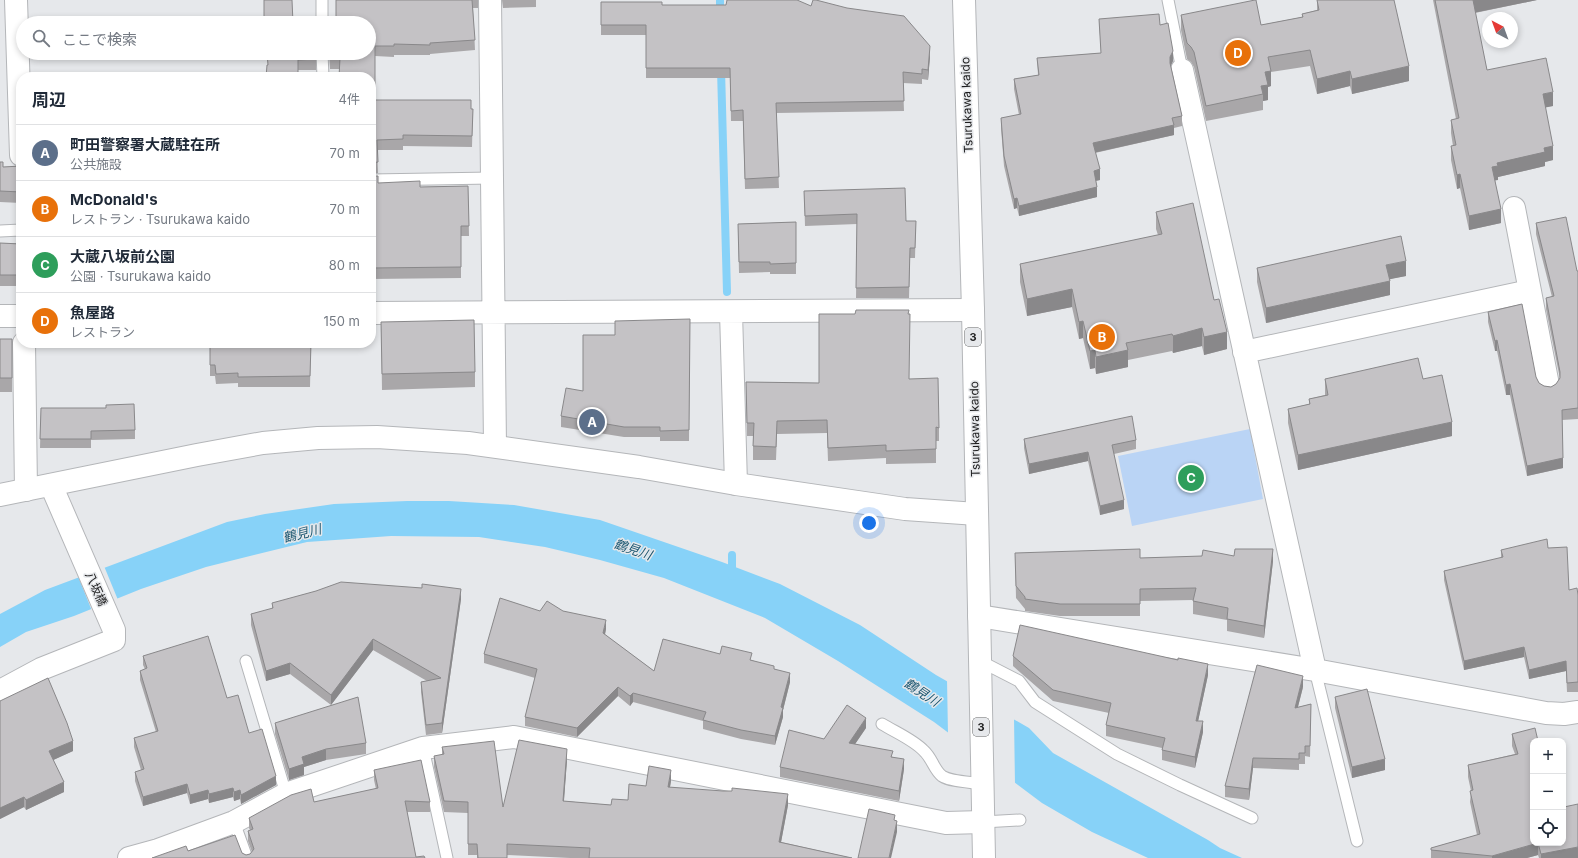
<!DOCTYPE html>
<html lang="ja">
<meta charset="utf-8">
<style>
:root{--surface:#fff;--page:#f6f6f7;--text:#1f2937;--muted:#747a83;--line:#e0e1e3;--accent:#7c3aed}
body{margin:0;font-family:Inter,"Noto Sans JP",sans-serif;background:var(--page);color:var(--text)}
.controls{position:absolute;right:12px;bottom:12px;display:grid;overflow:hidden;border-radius:8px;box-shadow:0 2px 6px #0003}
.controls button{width:36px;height:36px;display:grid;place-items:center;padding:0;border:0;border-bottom:1px solid var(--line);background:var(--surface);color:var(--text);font:20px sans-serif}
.compass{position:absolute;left:1482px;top:12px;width:36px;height:36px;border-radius:50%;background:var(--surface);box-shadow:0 2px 6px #0003;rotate:319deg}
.you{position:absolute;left:869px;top:523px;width:14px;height:14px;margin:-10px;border:3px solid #fff;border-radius:50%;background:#1a73e8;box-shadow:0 0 0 6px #1a73e833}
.badge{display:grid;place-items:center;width:26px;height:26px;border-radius:50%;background:var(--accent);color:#fff;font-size:13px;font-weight:700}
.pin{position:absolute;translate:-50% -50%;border:2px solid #fff;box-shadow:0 1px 4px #0006}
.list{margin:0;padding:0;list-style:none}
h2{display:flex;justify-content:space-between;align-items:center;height:52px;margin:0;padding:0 16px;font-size:17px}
h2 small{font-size:13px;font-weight:400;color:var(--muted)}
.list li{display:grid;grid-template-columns:26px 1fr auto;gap:12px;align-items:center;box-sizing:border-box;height:56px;padding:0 16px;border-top:1px solid var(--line)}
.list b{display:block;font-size:15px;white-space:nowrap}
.list p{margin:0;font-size:13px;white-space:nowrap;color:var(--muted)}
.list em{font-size:13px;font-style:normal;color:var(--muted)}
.icon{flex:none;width:22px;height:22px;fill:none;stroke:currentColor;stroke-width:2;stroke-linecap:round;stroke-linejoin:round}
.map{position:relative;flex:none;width:1578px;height:858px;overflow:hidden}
.search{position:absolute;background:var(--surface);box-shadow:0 2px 6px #0003;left:16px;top:16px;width:360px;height:44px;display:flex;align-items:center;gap:10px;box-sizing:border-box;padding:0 14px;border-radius:22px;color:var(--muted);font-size:15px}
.panel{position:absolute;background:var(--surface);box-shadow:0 2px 6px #0003;left:16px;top:72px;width:360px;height:276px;border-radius:16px}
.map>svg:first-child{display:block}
.green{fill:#bad4f5}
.water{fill:#87d2f8}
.pier{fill:#e6e8eb}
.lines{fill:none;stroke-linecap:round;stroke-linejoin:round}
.stream{stroke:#87d2f8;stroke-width:8}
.service-casing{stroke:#b4b6b9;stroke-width:13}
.minor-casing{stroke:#b4b6b9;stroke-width:24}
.tertiary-casing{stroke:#b4b6b9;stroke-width:24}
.primary-casing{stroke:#b4b6b9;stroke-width:24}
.service{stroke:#fff;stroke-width:11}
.minor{stroke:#fff;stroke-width:22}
.tertiary{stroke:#fff;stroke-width:22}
.primary{stroke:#fff;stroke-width:22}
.wall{fill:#a9a7a9}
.shaded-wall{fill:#89888a}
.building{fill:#c4c2c5;stroke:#89888a}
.labels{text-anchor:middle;stroke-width:3;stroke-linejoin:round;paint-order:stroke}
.shield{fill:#e6e8eb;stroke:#595a5c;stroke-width:1}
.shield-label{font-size:11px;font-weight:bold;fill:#1d1d1e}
.street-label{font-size:12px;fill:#1d1d1e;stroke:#e6e8eb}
.water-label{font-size:13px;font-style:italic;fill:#1d5872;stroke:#e6e8eb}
</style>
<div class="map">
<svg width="1578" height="858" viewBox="0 0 1578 858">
<rect width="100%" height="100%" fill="#e6e8eb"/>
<path class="green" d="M1250,429L1263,499L1132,526L1118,456Z"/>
<path class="water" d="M407,501H449L514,505L600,520L722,562L780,584L860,625L936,675L1029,728L1053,753L1208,840L1220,848L1242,858H1148L1092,832L1042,803L934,722L838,661L765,618L664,578L600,560L545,547L479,537L391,536L307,542L206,567L141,589L74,616L26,632L0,647V614L45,590L227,522L265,514L334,504Z"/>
<path class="pier" d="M104,566L118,600L92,611L78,576Z
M947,679L1014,718L1015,785L948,735Z"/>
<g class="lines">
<path class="stream" d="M720,0V15
M721,69L727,292
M732,576V555"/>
<defs>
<path id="service" d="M322,0V23
M1168,0L1182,70
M322,53L323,77
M371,180L492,178
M0,231L21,230
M246,661L286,794
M980,661L1019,681L1035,702L1117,754L1180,785L1252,818
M1315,670L1357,841
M882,724C895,732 914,740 924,751C932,758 934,770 942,776C951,782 971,782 982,784
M423,748L447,858
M234,822L247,858
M983,822L1020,820"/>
<path id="minor" d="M16,0L21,155
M490,0L495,446
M1182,70L1315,670
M1514,208L1548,385
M731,312L736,484
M371,313L973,310
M0,316H21
M24,343L26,490
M1244,352L1530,291
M979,616L1315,670L1546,713L1564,714L1578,712
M0,691L41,669L114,640V630L51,485
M129,858L158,850L234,822L286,794L423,748L514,737L946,823L983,822"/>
<path id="tertiary" d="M0,495L197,455L263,443L318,438L377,437L468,443L639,467L736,484L905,509L977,514"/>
<path id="primary" d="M964,0L973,310L984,858"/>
</defs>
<use href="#service" class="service-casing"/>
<use href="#minor" class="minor-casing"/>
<use href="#tertiary" class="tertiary-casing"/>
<use href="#primary" class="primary-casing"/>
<use href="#service" class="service"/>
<use href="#minor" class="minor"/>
<use href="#tertiary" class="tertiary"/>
<use href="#primary" class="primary"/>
</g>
<path class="wall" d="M336,0H478V8H473L475,50L430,54V55H394V57L375,56V100L473,109L472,147L403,146V150H377L378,173L371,174V77L339,69H330L329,53H369Z
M502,0H536V7L503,8Z
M1317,0L1409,81L1352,94L1350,86L1317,94L1310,66L1271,72V86L1268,87V100L1263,101V110L1206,121L1194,67L1191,62L1187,59L1181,30V15L1261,25L1302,17V14L1317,10Z
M1433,0H1537L1475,13L1487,70L1553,106L1545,107L1553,160L1545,162V166L1498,177V180H1495L1501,223L1469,230L1460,188L1457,189L1451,160V146H1453L1451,133V120L1456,119Z
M601,2L662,5L811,6L930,56L928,80L922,79V84L903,83L904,111L776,113L779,188L745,189L743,121H731L730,78H646V35H601Z
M1099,19L1160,25L1173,61L1171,66L1182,116V126L1174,128V135L1095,153L1100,180L1096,181L1097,197L1019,216L1017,208L1014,209L1004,166L1001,128V118L1019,115L1014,89V79L1038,75L1037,58L1101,53Z
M316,53V70H298L267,65Z
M0,162L3,167L21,166V203L0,202Z
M371,176L378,183L420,187L468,186L469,236H461V278L371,279Z
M804,191L906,221H916L915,258H910L909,298H856L857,224L805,226Z
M1156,212L1214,300L1227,349L1204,355L1202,346L1173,353L1172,351L1128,360V367L1096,374L1095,368L1090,369L1083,338L1079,339L1072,307L1027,316L1020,282V264L1158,235L1156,229Z
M796,222V274H770V272L739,273L738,224Z
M1536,223L1577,271H1578V419L1562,420L1563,468L1527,476L1510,395H1506L1497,351H1495L1488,322V312L1536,377L1539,383L1544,386L1551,387L1556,384L1560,379L1546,309V298L1552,297L1536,234Z
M0,243L21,244V286H0Z
M1257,268L1406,276L1389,279L1390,295L1266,323L1257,282Z
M690,319L689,441H660V437H624L561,427V416L583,391L615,335Z
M381,322L475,372V387L382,390Z
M0,339H12V392H0Z
M210,343H311L310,387H238V383L216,384L215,376H210Z
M910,379L939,428V441H936V463L886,464V458L828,461L827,433L777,434L776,460H753V436H747L746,382L819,383Z
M1325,379H1423L1452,436L1298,470L1288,423V409L1309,404V399L1325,395Z
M41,408L135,430V439L91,440V448H40Z
M1024,439L1136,440V449L1114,454L1124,509L1100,515L1088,461L1029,474L1024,448Z
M1548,548L1569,590L1578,595V692H1567L1566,671L1529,679L1524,657L1464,670L1444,580V571L1501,558V550Z
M1015,553L1140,558L1234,556L1273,561L1264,638L1227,631V620L1193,614V600L1140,601V616H1060L1025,611V609L1016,598Z
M461,599L442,733L426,735L421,692V682L427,681L373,650L331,705L290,674L266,681L251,625V614L272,609V603Z
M540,611H563L606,629L605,635L654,671L720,654L752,660L774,669L790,682L783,710V717L775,745L741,739L703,729V721L633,702L630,706L618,696L577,737L525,726V717L535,678L484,663V654Z
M143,656L227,698L249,733L276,785L241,804L240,799L234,801L233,797L209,803L208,799L190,804L187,793L143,806L135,781V772L141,770L134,747V738L156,732L140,680V671L145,669L143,665Z
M1013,656L1208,675L1198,721L1203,732L1195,768L1162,760V748L1106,736V725L1109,713L1053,701L1013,666Z
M1303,687L1298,707L1311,704L1310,757L1305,756V764H1299V770L1253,768L1249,800L1225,797V786Z
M1335,697L1385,770L1352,778L1335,708Z
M0,701L73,751L53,760L64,792L26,810L24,807L0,819Z
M275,723L366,743V754L326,760L304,767V775L289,780L275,734Z
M866,728L855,744L893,757L904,769L899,801L780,777V767L824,739Z
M1512,734L1533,741L1578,858H1539L1538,855L1527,858H1431V848L1477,835L1470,802L1471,791L1468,777V765L1515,754L1512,746Z
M442,747L503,807L567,760L564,801L611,805L628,800L646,786L671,781L670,787L788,805L781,842L852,858H570L507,855V858H477V855H468V813L444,812L434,767V756L442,755Z
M374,770L430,802V812H407L416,857L152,858L188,851L242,853L246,855L250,854L252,852L248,841V831L250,830L249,828V818L314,802L376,789L374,780Z"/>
<path class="shaded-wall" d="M1473,0H1537L1473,13Z
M930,46V56L928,80V70Z
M1173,51V61L1170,67V57Z
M1409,66V81L1352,94V79Z
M1271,71V86L1268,87V100L1263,101V94L1261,86L1265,72Z
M1350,71V86L1317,94V79Z
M1553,92V106L1543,108V94Z
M1174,125V135L1093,153V143Z
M1553,146V160L1545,162V166L1498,177V180L1492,181V167L1497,163L1544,148Z
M1100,169V180L1094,181V171Z
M1460,174V188L1457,189V175Z
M1097,187V197L1019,216V206Z
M1017,198V208L1014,209V199Z
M1501,209V223L1469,230V216Z
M1406,261V276L1386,280V265Z
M1390,281V295L1266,323V308Z
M1072,289V307L1027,316V299Z
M1083,321V338L1079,339V322Z
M1202,328V346L1173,353V336Z
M1227,332V349L1204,355V337Z
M1497,340V351H1495V341Z
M1095,350V368L1090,369V351Z
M1128,350V367L1096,374V357Z
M1510,384V395H1506V385Z
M1452,422V436L1298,470V455Z
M1088,452V461L1029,474V464Z
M1563,458V468L1527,476V466Z
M1124,500V509L1100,515V506Z
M1273,549V561L1264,638V626Z
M461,589V599L442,733V723Z
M606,620V629L603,642V633Z
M373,639V650L331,705V695Z
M1524,647V657L1464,670V661Z
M1566,661V671L1529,679V670Z
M290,663V674L266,681V671Z
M1208,664V675L1196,731V721Z
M790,673V682L783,710V717L775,745V736L781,707Z
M1303,676V687L1295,718V708Z
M618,687V696L577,737V728Z
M633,693V702L630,706V696Z
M866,718V728L849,753V743Z
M1203,721V732L1195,768V757Z
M73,741V751L49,762V751Z
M326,749V760L304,767V775L289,780V769L302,757Z
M567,749V760L563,812V801Z
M1253,758V768L1249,800V789Z
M904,759V769L899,801V791Z
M1385,759V770L1352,778V767Z
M671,770V781L668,798V787Z
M276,776V785L241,804V795Z
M64,782V792L26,810V800Z
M187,784V793L143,806V797Z
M233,788V797L209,803V794Z
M208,790V799L190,804V795Z
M240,790V799L234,801V792Z
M788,794V805L779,853V842Z
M24,797V807L0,819V808Z
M897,821V832L891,858H889Z
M1538,843V855L1527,858H1492V856Z
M1578,847V858H1541V854Z"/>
<path class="building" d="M264,0H292L293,23H264Z
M336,0H472L475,40L430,43V45L394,44V46H375V100H471V109H473L472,136L403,135V139L377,140L378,162L371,163V77H339L340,58L330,59L329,53H369V23H336Z
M727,0H797L811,6L813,0H816L847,8L904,16L930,46L928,70L922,69V74L903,72L904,101L776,103L779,177L745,179L743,110L731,111L730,68H646V25H601V2H662V5H726Z
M1255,0H1256L1261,25L1303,17L1302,14L1319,10L1317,0H1394L1409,66L1352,79L1350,71L1317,79L1310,50L1268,57L1271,71L1265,72L1268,85L1261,86L1263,94L1206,106L1194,52L1191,47L1187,43L1181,15Z
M1435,0H1473L1487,70L1546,58L1553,92L1543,94L1553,146L1544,148L1545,152L1497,163L1498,166L1492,167L1501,209L1469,216L1460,174L1457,175L1451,146L1456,145L1451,120L1459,118Z
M1159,14L1160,25L1168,23L1173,51L1170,57V63L1182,116L1172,118L1174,125L1093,143L1100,169L1094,171L1097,187L1019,206L1017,198L1014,199L1004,156L1001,118L1021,114L1014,79L1039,75L1037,58L1101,53L1099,19Z
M267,53H316V59L298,60V77H266L267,65H268Z
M0,162H3V167L21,166V192L0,191Z
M371,176H378V183L420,181V187L468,186L469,226H461V267L371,268V181L373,180L371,179Z
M905,188L906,221H916L915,248H910L909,287L856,288L857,214L805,216L804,191Z
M1193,203L1214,300L1219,299L1227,332L1204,337L1202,328L1173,336L1172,334L1126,343L1128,350L1096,357L1095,350L1090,351L1083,321L1079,322L1072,289L1027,299L1020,264L1162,234L1156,212Z
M1566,217L1577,271H1578V408L1562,410L1563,458L1527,466L1510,384L1506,385L1497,340L1495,341L1488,312L1522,304L1536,377L1539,383L1544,386L1551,387L1556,384L1560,378V372L1546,298L1554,296L1536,223Z
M796,222V263L770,264V262H739L738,224Z
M1401,236L1406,261L1386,265L1390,281L1266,308L1257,268Z
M0,243L21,244V275H0Z
M856,310H909L908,314H910L909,379L938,378L939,428L936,427V449L886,451V445L828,448L827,420L777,421L776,447L753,446L754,423H747L746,382L819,383V314H855Z
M690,319L689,430L660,431V427H624L561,416L566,388L583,391V335H615V321Z
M474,320L475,372L382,374L381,322Z
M0,339H12V378H0Z
M210,343H311L310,376L238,377V373L216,374L215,365H210Z
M1418,358L1423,379L1442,375L1452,422L1298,455L1288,409L1310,404L1309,399L1328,395L1325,379Z
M134,404L135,430L91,431V439H40L41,408H106V405Z
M1132,416L1136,440L1112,445L1124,500L1100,506L1088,452L1029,464L1024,439Z
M1547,539L1548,548L1567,547L1569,590L1577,588L1578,595V682L1567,683L1566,661L1529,670L1524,647L1464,661L1444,571L1503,557L1501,550Z
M1140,549V558L1202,556L1203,550L1234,556L1235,549H1273L1264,626L1227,619L1228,608L1193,601L1196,588L1140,589V604H1060L1025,599V597L1016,586L1015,553Z
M341,582L422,588V584L461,589L442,723L426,725L421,682L441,678L373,639L331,695L290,663L266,671L251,614L273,608L272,603L316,591Z
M500,598L540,611L547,601L563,611L606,620L603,633L654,671L663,639L720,654L722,646L752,653L750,660L774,666V669L790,673L781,707L783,708L775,736L741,730L703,720L706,712L633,693L630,696L618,687L577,728L525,717L537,669L484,654Z
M1020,625L1178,660V658L1208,664L1196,721H1203L1195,757L1162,750L1165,738L1106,725L1111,703L1053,690L1013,656Z
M208,636L227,698L238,695L249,733L262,729L276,776L241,795L240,790L234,792L233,788L209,794L208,790L190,795L187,784L143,797L135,772L144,769L134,738L158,731L140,671L147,668L143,656Z
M1257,665L1303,676L1295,708L1311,704L1310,746H1305V753H1299V759L1253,758L1249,789L1225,786Z
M48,678L67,723L73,741L49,751L64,782L26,800L24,797L0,808V701Z
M1367,689L1385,759L1352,767L1335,697Z
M358,697L366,743L326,749L302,757L304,764L289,769L275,723Z
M847,705L866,718L849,743L893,751L891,757L904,759L899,791L780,767L789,730L824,739Z
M1535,728L1538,741H1533V843H1563V804L1564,807L1578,804V847L1541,854L1538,843L1492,856L1431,850V848L1480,834L1470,791L1473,790L1468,765L1518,754L1512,734Z
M519,740L567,749L563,801L611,805L612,799L628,800L629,784L646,786L649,766L671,770L668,787L723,791H732V788L788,794L779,842L852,858H589L590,848L507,844V858H478L477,844H468V802L444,801L434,756L444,754L442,747L494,741L503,807Z
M421,760L430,802L405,801L416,857L424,856L425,858H152L186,846L188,851L235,835L242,853L246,855L250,854L254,849L248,831L253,829L249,818L291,795L311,789L314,802L378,788L374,770Z
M869,809L895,815L894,820L897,821L889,858H858Z"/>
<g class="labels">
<g class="shield">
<rect x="965" y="328" width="16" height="18" rx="3"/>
<rect x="973" y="718" width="16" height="18" rx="3"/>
</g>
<g class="shield-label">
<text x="973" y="341">3</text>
<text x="981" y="731">3</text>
</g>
<g class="street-label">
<text transform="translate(967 105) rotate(-92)" y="4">Tsurukawa kaido</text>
<text transform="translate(975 429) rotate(-91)" y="4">Tsurukawa kaido</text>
<text transform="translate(96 589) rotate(66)" y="4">八坂橋</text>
</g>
<g class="water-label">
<text transform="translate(302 533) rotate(-14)" y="5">鶴見川</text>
<text transform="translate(633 549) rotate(19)" y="5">鶴見川</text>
<text transform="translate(922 692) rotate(33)" y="5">鶴見川</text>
</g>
</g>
</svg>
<div class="controls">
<button>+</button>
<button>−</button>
<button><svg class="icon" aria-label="locate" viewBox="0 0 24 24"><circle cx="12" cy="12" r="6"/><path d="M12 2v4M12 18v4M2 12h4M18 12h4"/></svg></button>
</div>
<svg class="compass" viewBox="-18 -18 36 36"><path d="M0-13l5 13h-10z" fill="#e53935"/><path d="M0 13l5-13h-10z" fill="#747a83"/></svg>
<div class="you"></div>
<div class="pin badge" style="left:592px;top:422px;background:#5c6f8a">A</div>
<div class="pin badge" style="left:1102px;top:337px;background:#e8710a">B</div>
<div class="pin badge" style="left:1191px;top:478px;background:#2e9e5b">C</div>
<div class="pin badge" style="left:1238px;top:53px;background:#e8710a">D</div>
<div class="search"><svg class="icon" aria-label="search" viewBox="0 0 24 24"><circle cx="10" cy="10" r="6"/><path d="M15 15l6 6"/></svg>ここで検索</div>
<section class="panel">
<h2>周辺<small>4件</small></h2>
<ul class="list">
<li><span class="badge" style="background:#5c6f8a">A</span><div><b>町田警察署大蔵駐在所</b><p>公共施設</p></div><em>70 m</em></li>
<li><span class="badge" style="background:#e8710a">B</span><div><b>McDonald's</b><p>レストラン · Tsurukawa kaido</p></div><em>70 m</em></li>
<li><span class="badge" style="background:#2e9e5b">C</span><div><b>大蔵八坂前公園</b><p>公園 · Tsurukawa kaido</p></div><em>80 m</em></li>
<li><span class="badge" style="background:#e8710a">D</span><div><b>魚屋路</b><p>レストラン</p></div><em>150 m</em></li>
</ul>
</section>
</div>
